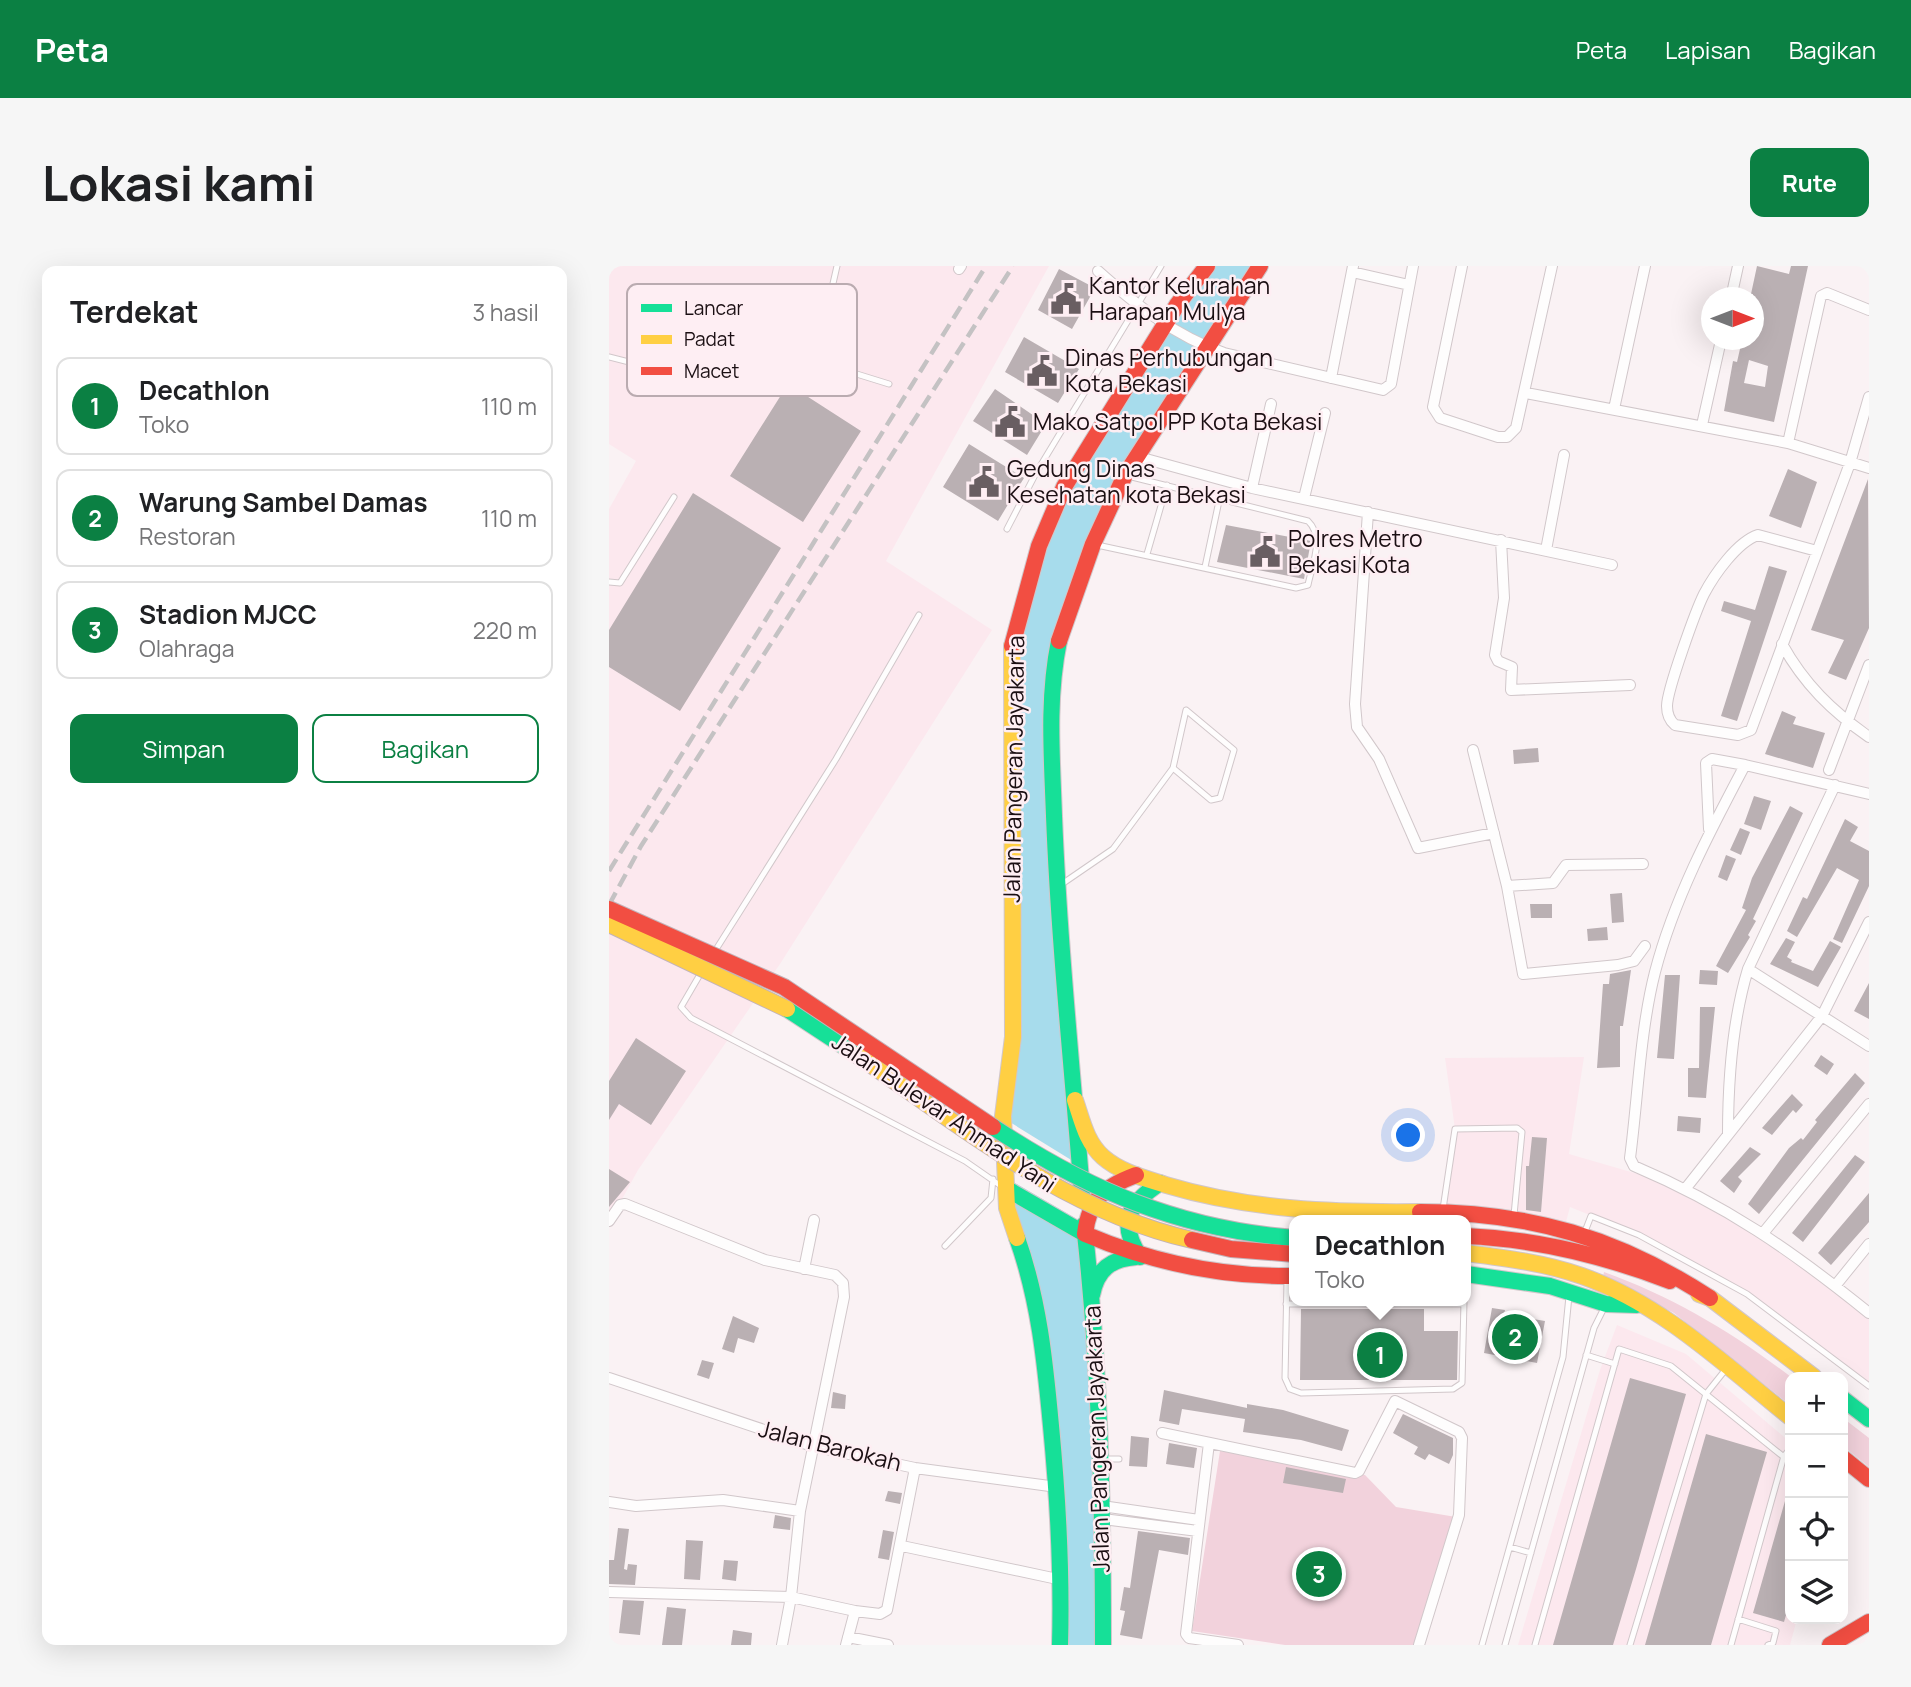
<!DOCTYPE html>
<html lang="id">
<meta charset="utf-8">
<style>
:root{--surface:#fff;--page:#f6f6f6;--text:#202124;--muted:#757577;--line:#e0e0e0;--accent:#0b8043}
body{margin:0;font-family:Manrope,sans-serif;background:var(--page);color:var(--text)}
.controls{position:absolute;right:21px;bottom:21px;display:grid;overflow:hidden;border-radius:14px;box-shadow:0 7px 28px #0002}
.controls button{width:63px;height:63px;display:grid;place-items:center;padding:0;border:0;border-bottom:2px solid var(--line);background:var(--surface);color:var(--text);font:35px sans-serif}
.compass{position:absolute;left:1092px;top:21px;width:63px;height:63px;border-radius:50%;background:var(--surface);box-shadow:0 7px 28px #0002;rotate:90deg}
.you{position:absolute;left:800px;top:870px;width:24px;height:24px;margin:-18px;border:5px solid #fff;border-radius:50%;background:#1a73e8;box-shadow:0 0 0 10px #1a73e833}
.badge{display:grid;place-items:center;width:46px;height:46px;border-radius:50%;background:var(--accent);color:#fff;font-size:23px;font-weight:700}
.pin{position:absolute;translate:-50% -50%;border:4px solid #fff;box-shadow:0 2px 7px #0006}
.popup{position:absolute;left:680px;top:949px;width:182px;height:91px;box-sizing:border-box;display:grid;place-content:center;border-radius:14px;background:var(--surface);filter:drop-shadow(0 2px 5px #0005);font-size:23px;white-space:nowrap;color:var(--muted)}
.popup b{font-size:26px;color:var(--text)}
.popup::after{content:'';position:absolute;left:50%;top:100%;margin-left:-14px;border:14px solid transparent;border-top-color:var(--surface)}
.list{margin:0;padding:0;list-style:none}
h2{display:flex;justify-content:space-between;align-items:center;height:91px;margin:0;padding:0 28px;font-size:30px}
h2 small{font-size:23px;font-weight:400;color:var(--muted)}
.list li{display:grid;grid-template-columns:46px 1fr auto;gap:21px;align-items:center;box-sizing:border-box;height:98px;margin:0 14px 14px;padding:0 14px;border:2px solid var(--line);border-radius:14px}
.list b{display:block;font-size:26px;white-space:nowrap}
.list p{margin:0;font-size:23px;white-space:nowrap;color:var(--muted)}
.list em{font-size:23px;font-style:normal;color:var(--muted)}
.actions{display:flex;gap:14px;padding:21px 28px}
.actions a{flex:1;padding:16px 0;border:2px solid var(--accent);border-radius:14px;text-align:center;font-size:24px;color:var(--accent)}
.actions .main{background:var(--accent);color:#fff}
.icon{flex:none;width:38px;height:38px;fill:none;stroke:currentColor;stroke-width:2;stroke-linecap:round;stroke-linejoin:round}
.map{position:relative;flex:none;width:1260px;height:1379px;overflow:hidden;border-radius:14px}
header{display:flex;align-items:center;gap:42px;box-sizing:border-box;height:98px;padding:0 35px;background:var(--accent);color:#fff}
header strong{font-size:33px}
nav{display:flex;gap:38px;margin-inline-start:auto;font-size:24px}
.intro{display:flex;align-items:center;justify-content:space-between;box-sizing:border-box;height:168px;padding:0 42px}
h1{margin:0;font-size:49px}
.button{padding:18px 32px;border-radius:14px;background:var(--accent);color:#fff;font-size:24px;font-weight:700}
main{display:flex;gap:42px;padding:0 42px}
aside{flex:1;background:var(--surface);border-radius:14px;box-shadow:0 7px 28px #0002}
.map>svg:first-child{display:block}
.built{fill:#fce8ee}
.green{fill:#f2d2dc}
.water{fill:#a7dcec}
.pier{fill:#faf2f4}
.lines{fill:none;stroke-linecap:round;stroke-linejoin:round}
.stream{stroke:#a7dcec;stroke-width:4.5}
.building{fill:#bab0b3;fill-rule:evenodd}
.lane-casing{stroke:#d1c7ca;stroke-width:7}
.street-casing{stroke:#d1c7ca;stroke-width:12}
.fast-casing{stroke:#d1c7ca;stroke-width:18}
.slow-casing{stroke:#d1c7ca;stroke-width:18}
.jam-casing{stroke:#d1c7ca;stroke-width:18}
.lane{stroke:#fefdfd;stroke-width:5}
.street{stroke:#fefdfd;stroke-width:10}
.fast{stroke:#16e098;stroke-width:16}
.slow{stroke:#ffcf43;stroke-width:16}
.jam{stroke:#f24e42;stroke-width:16}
.rail{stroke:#c4c2c3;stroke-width:4.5;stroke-dasharray:14 7;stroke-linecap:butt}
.fast-bridge-casing{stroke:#c3b3b9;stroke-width:18;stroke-linecap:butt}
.slow-bridge-casing{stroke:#c3b3b9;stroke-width:18;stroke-linecap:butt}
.jam-bridge-casing{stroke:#c3b3b9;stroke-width:18;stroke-linecap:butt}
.fast-bridge{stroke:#16e098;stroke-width:16}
.slow-bridge{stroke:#ffcf43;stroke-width:16}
.jam-bridge{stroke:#f24e42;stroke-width:16}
.labels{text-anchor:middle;stroke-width:5;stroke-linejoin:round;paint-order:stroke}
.poi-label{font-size:23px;fill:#1b0f13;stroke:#feeef3;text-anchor:start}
.street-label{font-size:23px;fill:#1b0f13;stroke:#feeef3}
.key{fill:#feeef3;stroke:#baabb0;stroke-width:2}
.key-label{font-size:19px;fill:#1b0f13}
</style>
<header>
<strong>Peta</strong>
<nav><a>Peta</a><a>Lapisan</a><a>Bagikan</a></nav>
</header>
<div class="intro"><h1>Lokasi kami</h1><a class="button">Rute</a></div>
<main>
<aside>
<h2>Terdekat<small>3 hasil</small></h2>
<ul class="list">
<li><span class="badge">1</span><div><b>Decathlon</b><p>Toko</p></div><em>110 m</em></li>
<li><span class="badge">2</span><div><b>Warung Sambel Damas</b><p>Restoran</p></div><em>110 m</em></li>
<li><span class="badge">3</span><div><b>Stadion MJCC</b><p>Olahraga</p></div><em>220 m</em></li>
</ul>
<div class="actions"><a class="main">Simpan</a><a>Bagikan</a></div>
</aside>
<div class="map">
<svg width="1260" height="1379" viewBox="0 0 1260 1379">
<rect width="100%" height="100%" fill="#faf2f4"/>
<path class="built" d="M0,0H440L277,295L383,364L171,698L29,904L0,957V243L27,195L0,178Z
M975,791L960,888L1077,922L1260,1047V1120L1138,1028L1030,969L961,941L955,963L833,946L846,863L836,792Z
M1008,1059L1077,1088L1181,1176V1353H1188L1181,1379H909L991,1104Z"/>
<path class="green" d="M995,1006C1064,1031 1123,1066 1182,1111L1181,1139L1065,1047L994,1011Z
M1234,1152L1260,1172V1201L1234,1180Z
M611,1185L756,1209L787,1241L847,1251L806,1379H676L583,1365Z"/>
<path class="water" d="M598,0H651L526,190L445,401L494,1379H451L438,1104L398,942L402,383L442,249Z"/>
<path class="pier" d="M391,850L472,900L478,959L394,910Z"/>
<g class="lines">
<path class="stream" d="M1258,1379L1260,1378"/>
</g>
<path class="building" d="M1148,0L1180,8L1182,0H1199L1165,156L1115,145L1124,95L1128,96L1133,74H1144V28H1142ZM1140,94L1159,100L1156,121L1135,117Z
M450,3L486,22L463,63L429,44Z
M415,71L470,103L449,137L396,106Z
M179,118L252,165L194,256L121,210Z
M386,123L437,158L418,189L364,155Z
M360,178L415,212L389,255L334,221Z
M1179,203L1208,216L1192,262L1160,250Z
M1259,213L1260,362L1237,414L1219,407L1235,374L1202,364Z
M84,227L172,282L71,445L0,401V364Z
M617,259L702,275L695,313L608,296Z
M1160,300L1178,305L1128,455L1112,450L1142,355L1112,345L1115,335L1146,344Z
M1173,445L1187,451L1184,458L1216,467L1204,502L1156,488Z
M929,482L930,496L905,498L904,484Z
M1145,530L1162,535L1152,564L1135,558Z
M1181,540L1194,547L1144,653L1147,655L1139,669L1141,671L1119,707L1107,700L1137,644L1133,642L1143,612Z
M1236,553L1249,561L1241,575L1260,585V620L1233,677L1224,673L1250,614L1228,602L1188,671L1178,665L1194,631L1198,633Z
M1131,562L1141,566L1132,589L1121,584Z
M1117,589L1127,593L1118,615L1109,611Z
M1013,627L1015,656L1003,657L1001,628Z
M921,638H943V652H922Z
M998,661L999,674L979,675L978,663Z
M1177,672L1186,676L1178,691L1183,694L1182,696L1204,705L1221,675L1232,681L1209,721L1161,698Z
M1022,704L1014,760H1011V801L988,802L994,718H1000L1001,708Z
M1091,704L1109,705L1108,719L1090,718Z
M1056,709H1071L1065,793L1048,792Z
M1260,717V753L1245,745Z
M1091,741H1106L1098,820L1097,832L1079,831V802H1090Z
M27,772L77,805L42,859L10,838L0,854V815Z
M1212,789L1225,798L1218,809L1205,800Z
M1246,807L1256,817L1150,948L1139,938L1180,882L1192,872L1194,874L1208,856L1206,854Z
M1183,828L1194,839L1187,847L1184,844L1163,869L1153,862Z
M1069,850L1092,852L1091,867L1068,865Z
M923,871L938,872L932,946L917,944V900H920Z
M1141,881L1152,888L1129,911L1133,915L1125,927L1111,915Z
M1246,889L1256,896L1194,976L1183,967Z
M0,903L21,916L0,941Z
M1260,927V956L1222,999L1209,987Z
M883,1042L896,1044L895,1048L936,1055L928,1097L875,1087Z
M692,1043H815V1065H849L848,1114H691Z
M124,1050L150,1062L145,1077L129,1072L125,1087L113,1083Z
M93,1094L105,1097L100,1113L88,1109Z
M1021,1112L1077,1128L1027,1303L1004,1379H944Z
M555,1124L638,1142V1138L674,1144L740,1164L733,1185L692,1174L634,1166L636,1153L573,1143L570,1159L550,1155Z
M224,1126L237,1129L236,1143L222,1142Z
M794,1148L844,1172V1189L840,1198L820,1188L816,1194L805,1188L809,1181L784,1167Z
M1097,1168L1158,1186L1102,1379H1036Z
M522,1170L540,1172L538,1201L520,1200Z
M560,1177L588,1182L585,1202L557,1198Z
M677,1201L737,1213L734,1227L674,1217Z
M279,1225L293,1227L291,1238L276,1235Z
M1178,1228H1181V1335L1175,1356L1144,1347Z
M166,1249L182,1252L181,1264L164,1262Z
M9,1262L20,1263L15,1303L18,1304L19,1298L28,1299L26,1319L0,1318V1294H5Z
M274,1264L285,1266L280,1294L269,1292Z
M529,1265L581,1272L579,1289L550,1284L533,1373L511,1369L516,1345L511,1344L515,1321L521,1322Z
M77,1274L94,1275L91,1314L75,1313Z
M115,1294L129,1295L127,1315L113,1313Z
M14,1334L35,1335L31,1369L10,1367Z
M58,1341L77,1343L73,1379H53Z
M124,1364L143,1367L142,1379H122Z"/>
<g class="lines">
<defs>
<path id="lane" d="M228,0L207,92L209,96L280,118
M0,91L79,111
M398,263L427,207L552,0
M488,279L687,322L699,319C703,299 716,271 699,255L519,210
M538,288L558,219
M596,301L610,235
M0,316L11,317L65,231
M450,620L504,583L564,502L577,444L625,484L611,532L602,534L564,502
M106,685L227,493L310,349
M93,705L72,741L82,752L356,895L392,920
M834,943L846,863L908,862L913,866L905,949
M975,968L982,950L1030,969L1138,1028L1260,1120
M336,980L382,932L384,913
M678,1014L676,1112L681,1123L692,1127L844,1123L853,1117L855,1035
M677,1038H855
M977,1089L1006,1098
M494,1193H510
M901,1281L922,1287
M1129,1353L1167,1365L1164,1377L1159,1379
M873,1379L954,1091L960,1030
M896,1379L985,1062L996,1040
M926,1379L1010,1083L1062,1100L1181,1196
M1021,1379L1097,1128L1117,1103
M1122,1379L1175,1190L1181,1183"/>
<path id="street" d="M853,0L824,141L831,152L889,171H898L907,162L943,0
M350,3L352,0
M489,5C527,39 566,70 615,87L774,124L782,118L804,0
M743,6L800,19
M1122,32L1129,0
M722,112L744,0
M917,127L1179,177L1260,202
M1005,143L1036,0
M1093,159L1112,74
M1179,177L1212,30L1218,27L1260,44
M526,190L643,222L1003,299
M643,222L662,138
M695,232L716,147
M759,246L746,438L748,461L770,493L809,582L885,567
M892,274L895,332L886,389L889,395L903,401L902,424L1021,419
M937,284L955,189
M1208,285L1149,269C1128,276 1105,309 1095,328C1087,344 1058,424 1058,440C1058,448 1060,454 1066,459L1129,469L1142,464L1241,197L1260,131
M1173,378C1195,418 1223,445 1260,471
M864,484L898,620L914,708L1009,699L1025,695L1036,680
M1220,504L1260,399
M1260,528L1136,499C1101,565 1065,633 1046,706C1031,765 1029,831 1021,892L1025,900C1117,939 1182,984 1260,1047
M1100,563L1097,497L1103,493L1136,499
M898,620L944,617L957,599L1034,598
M1139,703L1260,780
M1119,868C1119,813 1123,756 1139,703L1226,519
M1077,922L1213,750L1260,656
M0,955L11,939L16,938L156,994L226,1009L234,1017L235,1031L191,1245L182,1331L246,1345L237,1379
M1155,966L1260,838
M195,1003L205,954
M1226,1020L1260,978
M0,1112L203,1180L306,1202L448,1221
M553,1167L746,1207L750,1205L786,1135L850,1166L853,1172L850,1249L810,1379
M600,1177L577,1368L580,1372L629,1379
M0,1236L27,1240L114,1234L191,1245
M493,1240L590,1254
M494,1253L589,1265
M293,1280L453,1314
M0,1326L182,1331L173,1379
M246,1345L271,1348L278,1344L306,1202
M239,1371L279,1379"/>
<path id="fast" d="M450,375C438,433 443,492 445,550C450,676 463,801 473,926
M178,743L248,789
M398,923L476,968
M475,959C491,1098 494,1239 494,1379
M408,972C430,1034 436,1095 442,1160C449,1233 453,1306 451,1379
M531,991C509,957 519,938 551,917
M857,1008L941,1020L997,1038L1028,1039
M483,1029C488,1003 502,993 527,991
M1234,1133L1260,1153"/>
<path id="slow" d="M403,380L404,771L394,850L398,942L408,972
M466,834C473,854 477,876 494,891C511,906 535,912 557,919C641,944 724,947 811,946
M857,987C896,992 936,997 973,1010C1053,1038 1116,1099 1181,1151
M1090,1028L1101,1032L1205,1111"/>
<path id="jam" d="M450,375L484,278L516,209L651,0
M403,380L430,280L455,221L568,39L598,0
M527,909C495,921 480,933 476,968C544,997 611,1011 685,1010
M811,946C921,946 1009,972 1101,1032
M857,970C927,973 996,990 1061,1015
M1234,1192L1260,1213
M1221,1379L1260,1356"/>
</defs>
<use href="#lane" class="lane-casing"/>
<use href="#street" class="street-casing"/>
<use href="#fast" class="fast-casing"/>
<use href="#slow" class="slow-casing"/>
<use href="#jam" class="jam-casing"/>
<use href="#lane" class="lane"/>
<use href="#street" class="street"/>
<use href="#fast" class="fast"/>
<use href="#slow" class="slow"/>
<use href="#jam" class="jam"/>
<path class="rail" d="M0,605L377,0
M0,639L32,580L404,0"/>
<defs>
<path id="fast-bridge" d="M384,861C479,924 570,963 685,972"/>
<path id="slow-bridge" d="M0,658L178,743
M248,789C352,860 458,946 583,974"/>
<path id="jam-bridge" d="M0,643L175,721L384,861
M583,974L622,983L685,988"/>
</defs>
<use href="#fast-bridge" class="fast-bridge-casing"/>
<use href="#slow-bridge" class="slow-bridge-casing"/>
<use href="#jam-bridge" class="jam-bridge-casing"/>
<use href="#fast-bridge" class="fast-bridge"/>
<use href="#slow-bridge" class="slow-bridge"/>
<use href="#jam-bridge" class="jam-bridge"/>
</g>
<defs>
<symbol id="civic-bare" viewBox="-9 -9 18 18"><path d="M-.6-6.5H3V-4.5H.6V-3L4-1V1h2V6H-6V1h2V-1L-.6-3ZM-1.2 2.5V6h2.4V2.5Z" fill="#695e62" stroke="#feeef3" stroke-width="2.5" paint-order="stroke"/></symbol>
</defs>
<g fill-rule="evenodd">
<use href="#civic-bare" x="435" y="11" width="44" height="44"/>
<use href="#civic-bare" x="411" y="83" width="44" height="44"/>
<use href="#civic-bare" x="379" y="134" width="44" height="44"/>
<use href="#civic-bare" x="353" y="194" width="44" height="44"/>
<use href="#civic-bare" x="634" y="264" width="44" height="44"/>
</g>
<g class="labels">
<g class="poi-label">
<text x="480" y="28">Kantor Kelurahan<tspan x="480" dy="26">Harapan Mulya</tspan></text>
<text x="456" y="100">Dinas Perhubungan<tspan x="456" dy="26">Kota Bekasi</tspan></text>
<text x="424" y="164">Mako Satpol PP Kota Bekasi</text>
<text x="398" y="211">Gedung Dinas<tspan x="398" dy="26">Kesehatan kota Bekasi</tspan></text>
<text x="679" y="281">Polres Metro<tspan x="679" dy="26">Bekasi Kota</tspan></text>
</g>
<g class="street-label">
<text transform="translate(405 503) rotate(-89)" y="8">Jalan Pangeran Jayakarta</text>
<text transform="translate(335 847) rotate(34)" y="8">Jalan Bulevar Ahmad Yani</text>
<text transform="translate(488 1173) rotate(-92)" y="8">Jalan Pangeran Jayakarta</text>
<text transform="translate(221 1180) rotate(14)" y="8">Jalan Barokah</text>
</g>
</g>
<rect x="18" y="18" width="230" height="112" rx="10" class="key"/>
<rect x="32" y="38" width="31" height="8" fill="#16e098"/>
<rect x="32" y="69" width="31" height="9" fill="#ffcf43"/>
<rect x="32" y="101" width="31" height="8" fill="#f24e42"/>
<g class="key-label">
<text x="75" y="49">Lancar</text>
<text x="75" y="80">Padat</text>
<text x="75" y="112">Macet</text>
</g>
</svg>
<div class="controls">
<button>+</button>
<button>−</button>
<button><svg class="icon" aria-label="locate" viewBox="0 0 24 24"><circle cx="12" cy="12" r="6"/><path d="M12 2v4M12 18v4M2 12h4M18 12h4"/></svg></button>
<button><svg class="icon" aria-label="layers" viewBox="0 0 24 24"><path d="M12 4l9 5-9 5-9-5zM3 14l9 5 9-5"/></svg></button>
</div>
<svg class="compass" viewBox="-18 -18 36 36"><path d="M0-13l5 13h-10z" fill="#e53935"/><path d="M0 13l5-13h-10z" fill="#757577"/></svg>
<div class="you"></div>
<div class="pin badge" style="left:771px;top:1089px">1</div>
<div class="popup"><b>Decathlon</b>Toko</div>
<div class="pin badge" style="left:906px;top:1071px">2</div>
<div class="pin badge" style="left:710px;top:1308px">3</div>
</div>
</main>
